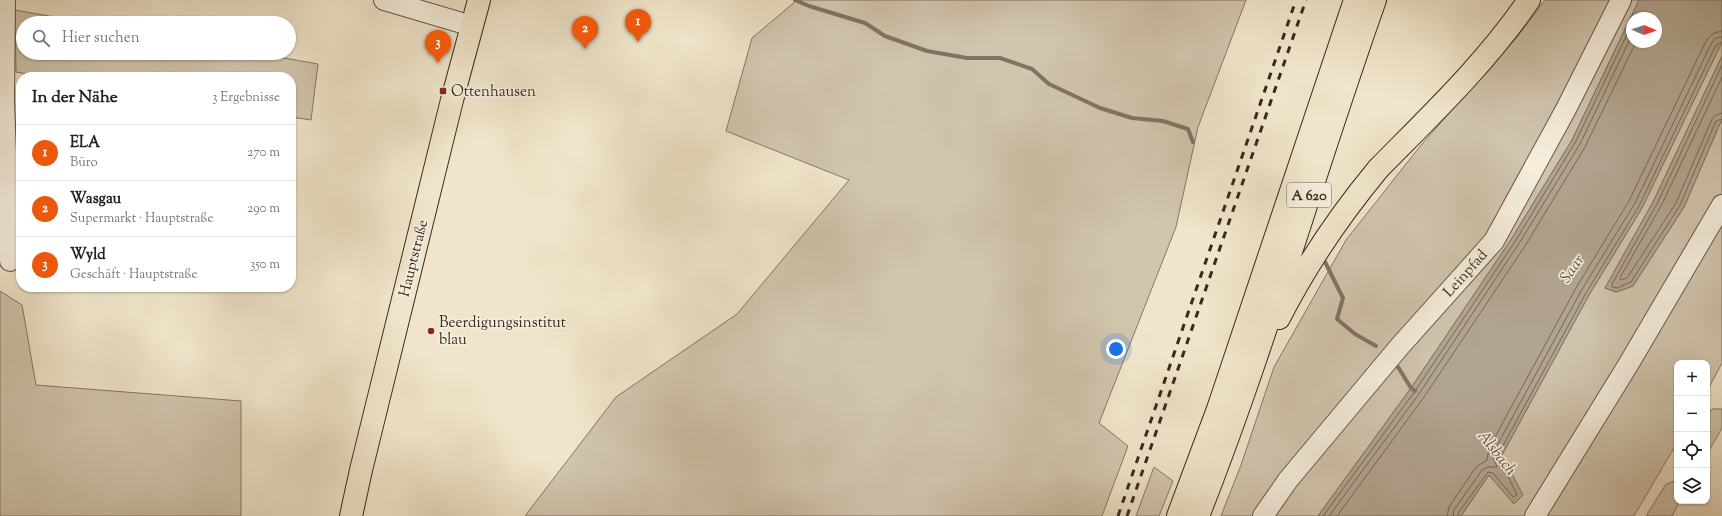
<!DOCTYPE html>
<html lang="de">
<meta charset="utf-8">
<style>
:root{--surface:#fff;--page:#f2f2f2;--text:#222;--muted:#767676;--line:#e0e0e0;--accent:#ea580c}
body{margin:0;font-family:"Sorts Mill Goudy",serif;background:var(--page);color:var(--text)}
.controls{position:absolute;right:12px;bottom:12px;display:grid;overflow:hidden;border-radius:8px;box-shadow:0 1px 3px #0004}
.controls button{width:36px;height:36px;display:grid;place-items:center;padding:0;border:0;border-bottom:1px solid var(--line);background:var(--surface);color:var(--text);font:20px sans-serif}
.compass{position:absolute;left:1626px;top:12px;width:36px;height:36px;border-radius:50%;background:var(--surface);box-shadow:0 1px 3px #0004;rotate:92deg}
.you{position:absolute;left:1116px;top:349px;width:14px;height:14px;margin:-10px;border:3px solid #fff;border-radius:50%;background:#1a73e8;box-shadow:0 0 0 6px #1a73e833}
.badge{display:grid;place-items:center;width:26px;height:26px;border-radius:50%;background:var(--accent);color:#fff;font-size:13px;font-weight:700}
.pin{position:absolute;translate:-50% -33px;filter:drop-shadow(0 1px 2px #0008)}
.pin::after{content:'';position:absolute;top:21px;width:14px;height:12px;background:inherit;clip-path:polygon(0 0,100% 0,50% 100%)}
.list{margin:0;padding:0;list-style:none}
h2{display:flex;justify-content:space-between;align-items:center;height:52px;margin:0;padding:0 16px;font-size:17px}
h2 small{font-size:13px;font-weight:400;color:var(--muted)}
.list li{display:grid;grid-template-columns:26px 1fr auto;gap:12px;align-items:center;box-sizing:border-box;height:56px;padding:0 16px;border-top:1px solid var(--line)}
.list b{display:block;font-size:15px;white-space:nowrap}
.list p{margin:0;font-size:13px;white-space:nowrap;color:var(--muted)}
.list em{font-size:13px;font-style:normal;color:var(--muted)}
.icon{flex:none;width:22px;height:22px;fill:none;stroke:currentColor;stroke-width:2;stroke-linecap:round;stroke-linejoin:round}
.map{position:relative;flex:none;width:1722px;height:516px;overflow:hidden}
.search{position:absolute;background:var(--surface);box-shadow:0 1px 3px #0004;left:16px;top:16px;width:280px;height:44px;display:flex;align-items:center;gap:10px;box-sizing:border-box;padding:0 14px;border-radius:22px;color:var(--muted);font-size:15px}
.panel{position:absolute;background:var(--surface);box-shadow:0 1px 3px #0004;left:16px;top:72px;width:280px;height:220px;border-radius:16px}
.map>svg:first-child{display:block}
.green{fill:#d1c5ae;stroke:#857766}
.water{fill:#b2a590;stroke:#827362;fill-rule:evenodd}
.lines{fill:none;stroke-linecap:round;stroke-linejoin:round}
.shore{stroke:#766757;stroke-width:1}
.stream{stroke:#827362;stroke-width:4}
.minor-casing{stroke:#675849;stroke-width:22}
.major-casing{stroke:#39291e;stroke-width:24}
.highway-casing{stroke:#39291e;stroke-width:24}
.minor{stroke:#f5eedd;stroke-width:20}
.major{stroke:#f0e5cb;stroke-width:22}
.highway{stroke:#f0e5cb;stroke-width:22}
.rail{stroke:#39291e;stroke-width:3;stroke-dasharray:7 7;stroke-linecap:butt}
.poi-dot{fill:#8f2418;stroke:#f5eedd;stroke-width:1.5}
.labels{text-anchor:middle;stroke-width:3.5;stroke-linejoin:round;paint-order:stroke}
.shield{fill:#f5eedd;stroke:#716457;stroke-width:1}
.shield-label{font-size:14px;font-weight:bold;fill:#39291e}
.poi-label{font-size:15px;fill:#39291e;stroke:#f5eedd;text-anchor:start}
.street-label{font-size:15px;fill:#39291e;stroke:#f5eedd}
.water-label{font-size:16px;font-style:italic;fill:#5d4e40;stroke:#f5eedd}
</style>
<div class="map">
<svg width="1722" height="516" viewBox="0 0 1722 516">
<rect width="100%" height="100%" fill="#f0e5cb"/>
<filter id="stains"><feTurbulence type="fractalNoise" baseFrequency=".005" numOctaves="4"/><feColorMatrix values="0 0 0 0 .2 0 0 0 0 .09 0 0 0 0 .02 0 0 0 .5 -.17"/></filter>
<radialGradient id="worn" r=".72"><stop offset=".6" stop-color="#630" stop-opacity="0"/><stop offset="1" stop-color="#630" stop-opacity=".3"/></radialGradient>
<path class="green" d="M797,0H1246L1198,127L1176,227L1099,423L1128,446L1102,516H525L616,397L737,314L849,180L726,131L752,38Z
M1545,0H1639L1572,140L1512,238L1411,388L1318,516H1221L1241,465L1274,367L1346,240L1421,145L1518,36Z
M15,10L88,23H23V53H256L318,64L311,120L291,117V77H44L16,72Z
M1722,42V56L1653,202L1605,288L1616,292L1633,286L1684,207L1722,119V363L1707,391V363H1677V443L1634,516H1461L1489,475L1514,503L1519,499L1502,455L1589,295L1642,208Z
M0,291L22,305L36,385L241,401V516H0Z
M1712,409H1722V428L1707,454V416Z
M1154,467L1173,481L1159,516H1136Z
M1675,481H1677V501H1680L1672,516H1646L1666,484Z"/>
<path class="water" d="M1639,0H1722V42L1642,208L1589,295L1502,455L1523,495L1514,504L1489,475L1461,516H1318L1411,388L1512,238L1572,140ZM1632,18H1656V42H1632Z
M1722,56V119L1684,207L1633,286L1616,292L1605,288L1653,202Z"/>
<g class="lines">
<path class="shore" d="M1722,65L1657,204L1612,284V287L1617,288L1631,282L1680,205L1716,121L1722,119
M1722,77L1661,206L1622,274L1620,278L1621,280L1627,278L1676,203L1712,119L1716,115L1722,113
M1323,516L1415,391L1516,240L1576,141L1632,24
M1329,516L1419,394L1520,242L1580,144L1632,35
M1337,516L1424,397L1525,246L1585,147L1636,42
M1447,516L1449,507L1476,467L1487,460L1489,448L1576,288L1629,201L1707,39L1714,33L1722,31
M1453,516L1454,510L1482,470L1488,467H1497L1493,457L1494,451L1581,291L1635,203L1712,42L1716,38L1722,37
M1458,516L1459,512L1488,472L1493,473L1513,497L1517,495L1499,458V453L1586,293L1639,206L1716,45L1722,42"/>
<path class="stream" d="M795,0L809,6L865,23L885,36L927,51L967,58H1000L1032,69L1049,84L1100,108L1132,118L1163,121L1188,129L1193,142
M1325,262L1343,298L1337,319L1355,334L1376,346
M1398,367L1411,388L1415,391"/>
<defs>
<path id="minor" d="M5,0L4,100L10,261
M384,0L472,26
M1263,516L1288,480L1400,346L1494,241L1566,109L1621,0
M1535,516L1628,365L1722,205"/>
<path id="major" d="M351,516L361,470L452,100L479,0"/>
<path id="highway" d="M1279,318C1306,265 1340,215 1378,169C1431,115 1486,63 1529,0
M1178,516L1218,409L1355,0
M1198,516C1265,347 1314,171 1375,0"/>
</defs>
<use href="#minor" class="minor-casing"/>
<use href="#major" class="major-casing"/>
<use href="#highway" class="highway-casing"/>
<use href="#minor" class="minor"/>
<use href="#major" class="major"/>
<use href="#highway" class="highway"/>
<path class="rail" d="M1118,516L1296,0
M1127,516L1306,0"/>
</g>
<g class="poi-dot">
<rect x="439" y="87" width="8" height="8" rx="2"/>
<circle cx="431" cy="331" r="4"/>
</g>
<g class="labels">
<rect class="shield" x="1287" y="183" width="44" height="24" rx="3"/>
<g class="shield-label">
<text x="1309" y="200">A 620</text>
</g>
<g class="poi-label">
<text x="451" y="96">Ottenhausen</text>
<text x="439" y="327">Beerdigungsinstitut<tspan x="439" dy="17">blau</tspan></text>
</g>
<g class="street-label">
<text transform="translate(413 258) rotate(-76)" y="5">Hauptstraße</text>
<text transform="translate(1465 273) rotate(-48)" y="5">Leinpfad</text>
</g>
<g class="water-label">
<text transform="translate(1571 268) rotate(-55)" y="6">Saar</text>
<text transform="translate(1498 452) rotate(52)" y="6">Alsbach</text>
</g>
</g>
<rect width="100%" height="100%" filter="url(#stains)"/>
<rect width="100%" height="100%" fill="url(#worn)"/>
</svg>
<div class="controls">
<button>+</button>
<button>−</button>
<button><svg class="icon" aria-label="locate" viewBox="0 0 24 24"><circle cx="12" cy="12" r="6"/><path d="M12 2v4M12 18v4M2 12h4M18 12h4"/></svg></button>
<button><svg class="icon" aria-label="layers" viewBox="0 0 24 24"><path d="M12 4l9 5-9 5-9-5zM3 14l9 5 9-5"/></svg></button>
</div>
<svg class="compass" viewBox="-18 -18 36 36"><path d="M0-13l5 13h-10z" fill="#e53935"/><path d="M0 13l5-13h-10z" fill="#767676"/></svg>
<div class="you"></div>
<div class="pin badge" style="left:638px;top:42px">1</div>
<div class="pin badge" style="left:585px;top:49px">2</div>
<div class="pin badge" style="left:438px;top:63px">3</div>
<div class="search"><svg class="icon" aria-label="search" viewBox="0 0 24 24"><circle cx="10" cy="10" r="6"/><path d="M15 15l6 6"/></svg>Hier suchen</div>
<section class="panel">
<h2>In der Nähe<small>3 Ergebnisse</small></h2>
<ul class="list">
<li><span class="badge">1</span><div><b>ELA</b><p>Büro</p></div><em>270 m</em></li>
<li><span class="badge">2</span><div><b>Wasgau</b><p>Supermarkt · Hauptstraße</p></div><em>290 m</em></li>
<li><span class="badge">3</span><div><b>Wyld</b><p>Geschäft · Hauptstraße</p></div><em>350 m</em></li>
</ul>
</section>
</div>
